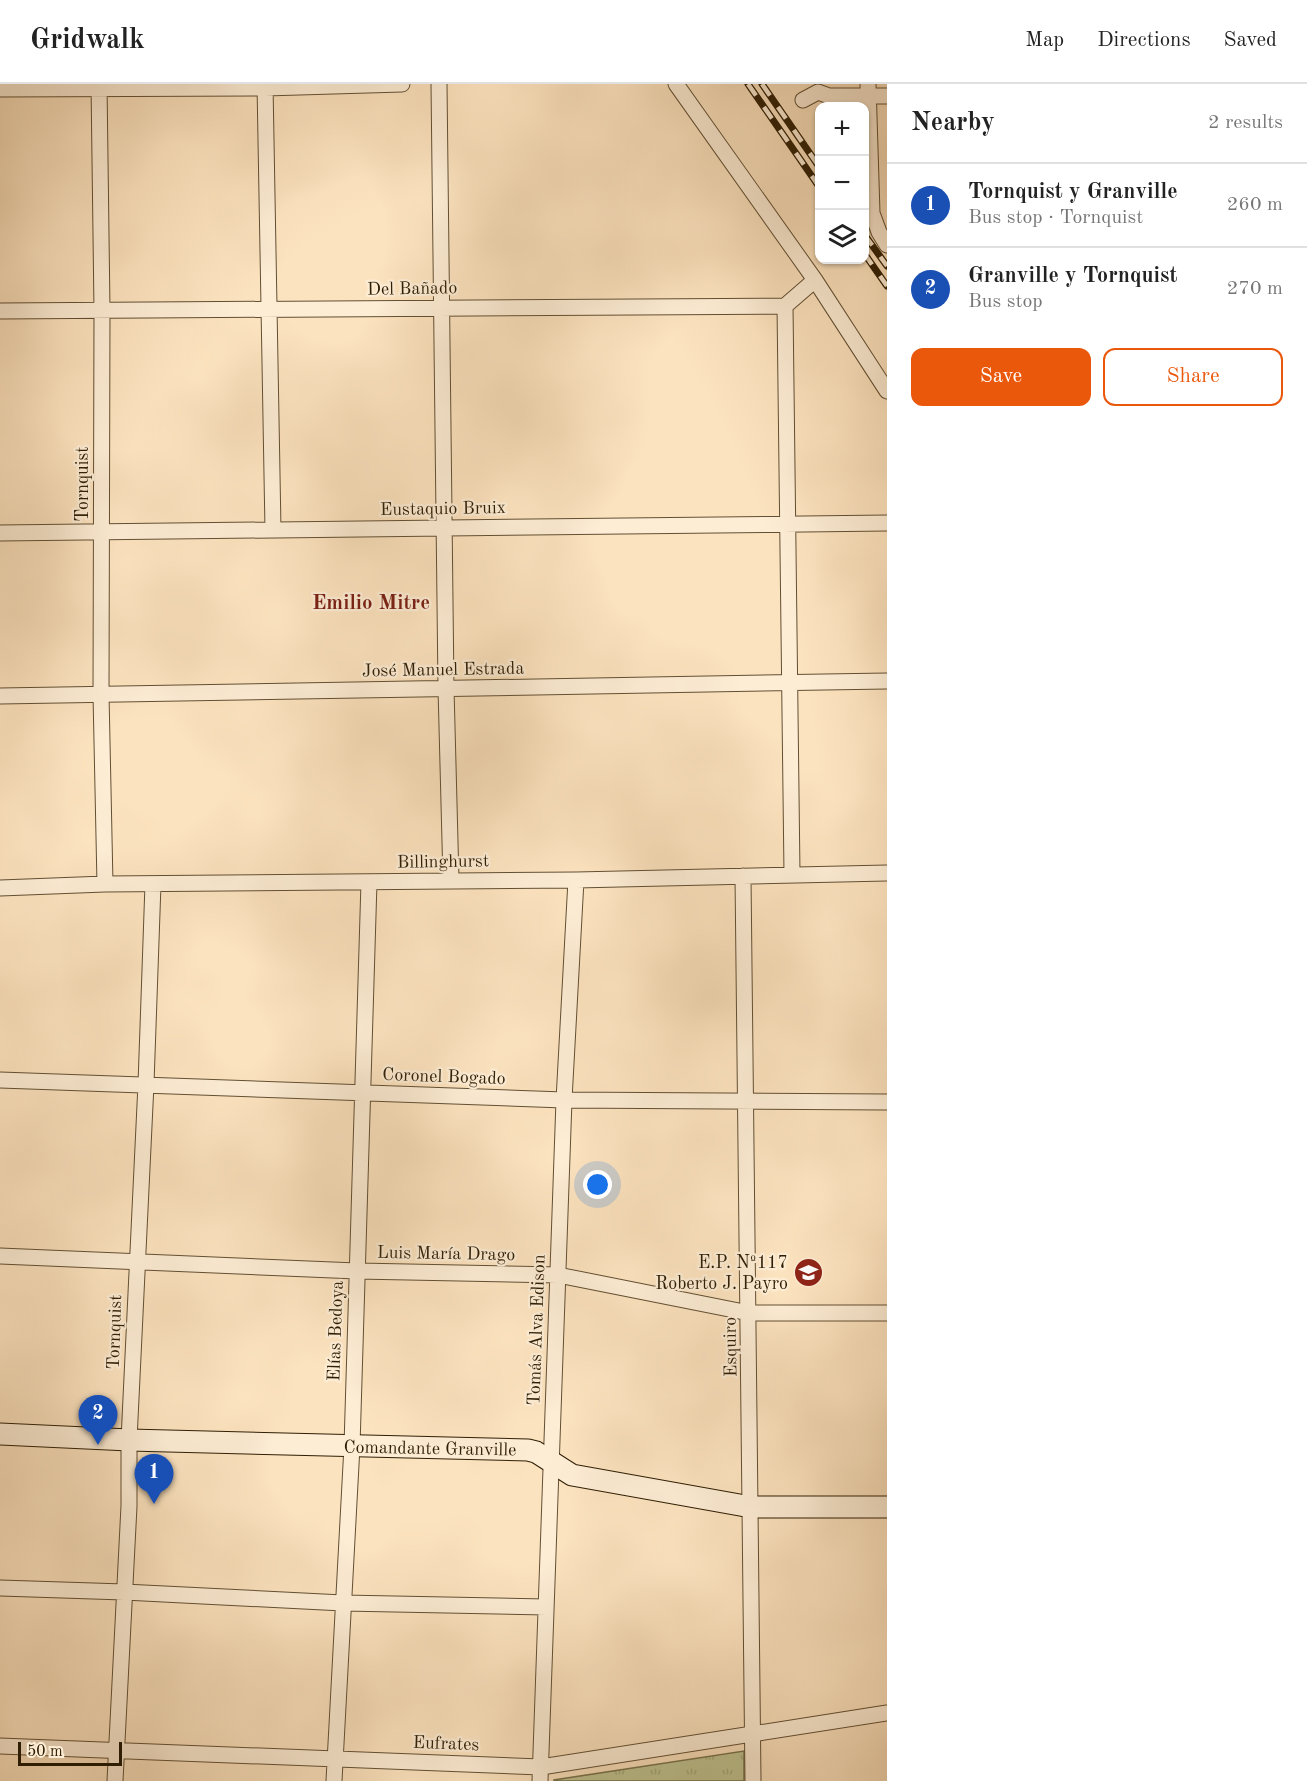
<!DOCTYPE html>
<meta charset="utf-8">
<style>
:root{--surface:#fff;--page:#f6f6f6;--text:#222;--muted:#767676;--line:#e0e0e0;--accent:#ea580c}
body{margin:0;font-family:"Old Standard TT",serif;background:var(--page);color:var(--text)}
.controls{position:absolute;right:18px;top:18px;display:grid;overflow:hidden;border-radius:12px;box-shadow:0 2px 4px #0004}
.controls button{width:54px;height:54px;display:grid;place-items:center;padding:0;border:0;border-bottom:2px solid var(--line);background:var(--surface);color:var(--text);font:30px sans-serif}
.scale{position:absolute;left:18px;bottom:15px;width:104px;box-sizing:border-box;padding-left:6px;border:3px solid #2f1e04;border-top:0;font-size:16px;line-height:21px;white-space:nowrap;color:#2f1e04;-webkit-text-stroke:4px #fdedd5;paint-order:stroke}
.you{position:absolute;left:598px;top:1101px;width:21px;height:21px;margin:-15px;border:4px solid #fff;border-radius:50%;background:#1a73e8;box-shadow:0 0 0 9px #1a73e833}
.badge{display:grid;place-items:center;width:39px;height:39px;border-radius:50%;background:var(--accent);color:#fff;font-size:20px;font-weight:700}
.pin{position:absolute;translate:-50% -50px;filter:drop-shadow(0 2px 3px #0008)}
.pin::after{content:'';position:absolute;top:32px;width:21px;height:18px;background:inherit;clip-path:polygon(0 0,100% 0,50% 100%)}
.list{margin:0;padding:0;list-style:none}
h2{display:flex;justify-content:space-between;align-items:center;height:78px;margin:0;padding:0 24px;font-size:26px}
h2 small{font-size:20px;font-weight:400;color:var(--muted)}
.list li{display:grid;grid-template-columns:39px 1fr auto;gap:18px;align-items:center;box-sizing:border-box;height:84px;padding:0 24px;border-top:2px solid var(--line)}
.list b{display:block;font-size:22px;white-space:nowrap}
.list p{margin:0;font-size:20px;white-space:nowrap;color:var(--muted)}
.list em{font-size:20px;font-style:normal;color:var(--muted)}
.actions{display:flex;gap:12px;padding:18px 24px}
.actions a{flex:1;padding:14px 0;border:2px solid var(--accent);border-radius:12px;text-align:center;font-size:21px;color:var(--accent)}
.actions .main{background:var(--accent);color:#fff}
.icon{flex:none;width:33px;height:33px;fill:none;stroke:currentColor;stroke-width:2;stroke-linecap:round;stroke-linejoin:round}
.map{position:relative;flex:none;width:887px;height:1697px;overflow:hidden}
header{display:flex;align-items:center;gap:36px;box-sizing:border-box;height:84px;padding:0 30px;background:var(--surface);border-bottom:2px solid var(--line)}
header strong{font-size:28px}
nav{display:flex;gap:33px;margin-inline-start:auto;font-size:21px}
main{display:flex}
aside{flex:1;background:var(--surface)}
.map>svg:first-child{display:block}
.grass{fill:url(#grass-tufts);stroke:#77714b;stroke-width:1.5}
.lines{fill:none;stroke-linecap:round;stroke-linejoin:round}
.street-casing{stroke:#624f33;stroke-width:17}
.secondary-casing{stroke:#2f1e04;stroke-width:23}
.street{stroke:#fdedd5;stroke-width:15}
.secondary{stroke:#fdedd5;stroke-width:21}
.rail-casing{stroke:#2f1e04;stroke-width:7}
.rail{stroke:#fdedd5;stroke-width:4.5;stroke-dasharray:14;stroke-linecap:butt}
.labels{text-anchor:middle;stroke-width:4.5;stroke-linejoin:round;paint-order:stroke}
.street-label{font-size:18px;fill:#2f1e04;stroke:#fdedd5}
.poi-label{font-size:18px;fill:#2f1e04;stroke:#fdedd5;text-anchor:end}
.quarter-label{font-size:21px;font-weight:bold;fill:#7a1f14;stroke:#fdedd5}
</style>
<header>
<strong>Gridwalk</strong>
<nav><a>Map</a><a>Directions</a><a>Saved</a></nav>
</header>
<main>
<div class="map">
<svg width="887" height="1697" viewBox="0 0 887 1697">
<defs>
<pattern id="grass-tufts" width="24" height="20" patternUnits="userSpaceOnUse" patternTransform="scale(1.5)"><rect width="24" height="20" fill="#bfc492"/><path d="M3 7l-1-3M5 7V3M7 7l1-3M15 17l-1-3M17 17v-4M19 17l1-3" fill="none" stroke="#a4a87c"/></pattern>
</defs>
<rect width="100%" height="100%" fill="#fce3bf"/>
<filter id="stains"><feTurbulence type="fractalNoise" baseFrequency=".00333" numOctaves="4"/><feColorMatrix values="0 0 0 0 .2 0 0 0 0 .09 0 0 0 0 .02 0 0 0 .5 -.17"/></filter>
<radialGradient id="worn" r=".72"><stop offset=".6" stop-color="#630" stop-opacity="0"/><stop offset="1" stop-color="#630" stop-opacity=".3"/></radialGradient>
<path class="grass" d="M744,1667V1697H554V1696Z"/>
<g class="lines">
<defs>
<path id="street" d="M99,0L102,226L101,610L105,800
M265,0L273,446
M439,0L446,604L451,796
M676,0L815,196L887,307
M868,0L872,129L879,148L887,161
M0,5L265,4L402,0
M803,16L818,8L829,12H887
M785,222L792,790
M0,227L785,222L815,196
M0,449L887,439
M0,612L887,597
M743,792L753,1697
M0,804L105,800L576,796L887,789
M0,996L564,1016L887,1018
M0,1172L357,1187L558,1191L749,1229H887
M0,1504L124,1508L343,1519L546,1523
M0,1662L541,1683L887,1629
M115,1697L129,1422V1356L146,1000L153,800
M334,1697L352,1362L369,798
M540,1697L564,1016L576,796"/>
<path id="secondary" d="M0,1350L129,1356L528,1366L536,1368L572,1391L751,1423H887"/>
</defs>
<use href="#street" class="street-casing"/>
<use href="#secondary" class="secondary-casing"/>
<use href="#street" class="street"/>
<use href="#secondary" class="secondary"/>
<defs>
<path id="rail" d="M748,0L820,104
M762,0L820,84
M864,150L887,182
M864,169L887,202"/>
</defs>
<use href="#rail" class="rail-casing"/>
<use href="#rail" class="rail"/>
</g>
<defs>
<symbol id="school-disc" viewBox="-11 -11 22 22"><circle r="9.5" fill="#8f2418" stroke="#fdedd5"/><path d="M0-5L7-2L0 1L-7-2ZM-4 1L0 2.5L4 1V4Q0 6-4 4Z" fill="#fff"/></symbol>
</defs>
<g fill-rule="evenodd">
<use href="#school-disc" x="792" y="1172" width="33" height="33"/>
</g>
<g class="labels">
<g class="street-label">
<text transform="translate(412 204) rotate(-1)" y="6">Del Bañado</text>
<text transform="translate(82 400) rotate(-90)" y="6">Tornquist</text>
<text transform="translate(443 424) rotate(-1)" y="6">Eustaquio Bruix</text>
<text transform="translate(443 585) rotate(-1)" y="6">José Manuel Estrada</text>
<text transform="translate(443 777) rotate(-1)" y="6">Billinghurst</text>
<text transform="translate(444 992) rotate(2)" y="6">Coronel Bogado</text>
<text transform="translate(446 1169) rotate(1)" y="6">Luis María Drago</text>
<text transform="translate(536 1246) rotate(-88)" y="6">Tomás Alva Edison</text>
<text transform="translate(335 1247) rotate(-88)" y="6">Elías Bedoya</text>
<text transform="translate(114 1248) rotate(-88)" y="6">Tornquist</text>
<text transform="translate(730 1263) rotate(-91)" y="6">Esquiro</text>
<text transform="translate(430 1364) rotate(1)" y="6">Comandante Granville</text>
<text transform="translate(446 1659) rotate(2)" y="6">Eufrates</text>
</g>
<g class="poi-label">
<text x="788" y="1184">E.P. Nº117<tspan x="788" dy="21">Roberto J. Payro</tspan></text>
</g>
<g class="quarter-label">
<text x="371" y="525">Emilio Mitre</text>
</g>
</g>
<rect width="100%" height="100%" filter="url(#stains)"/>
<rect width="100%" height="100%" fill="url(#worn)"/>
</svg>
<div class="controls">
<button>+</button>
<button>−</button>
<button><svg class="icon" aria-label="layers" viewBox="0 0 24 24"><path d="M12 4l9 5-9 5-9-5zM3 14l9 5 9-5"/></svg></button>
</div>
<div class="scale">50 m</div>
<div class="you"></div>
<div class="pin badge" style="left:154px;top:1420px;background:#1a4fb4">1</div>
<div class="pin badge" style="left:98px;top:1361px;background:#1a4fb4">2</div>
</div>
<aside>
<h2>Nearby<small>2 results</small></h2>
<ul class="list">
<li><span class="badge" style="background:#1a4fb4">1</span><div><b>Tornquist y Granville</b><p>Bus stop · Tornquist</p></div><em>260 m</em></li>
<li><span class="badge" style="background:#1a4fb4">2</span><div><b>Granville y Tornquist</b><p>Bus stop</p></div><em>270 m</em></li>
</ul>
<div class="actions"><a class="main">Save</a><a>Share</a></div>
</aside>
</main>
